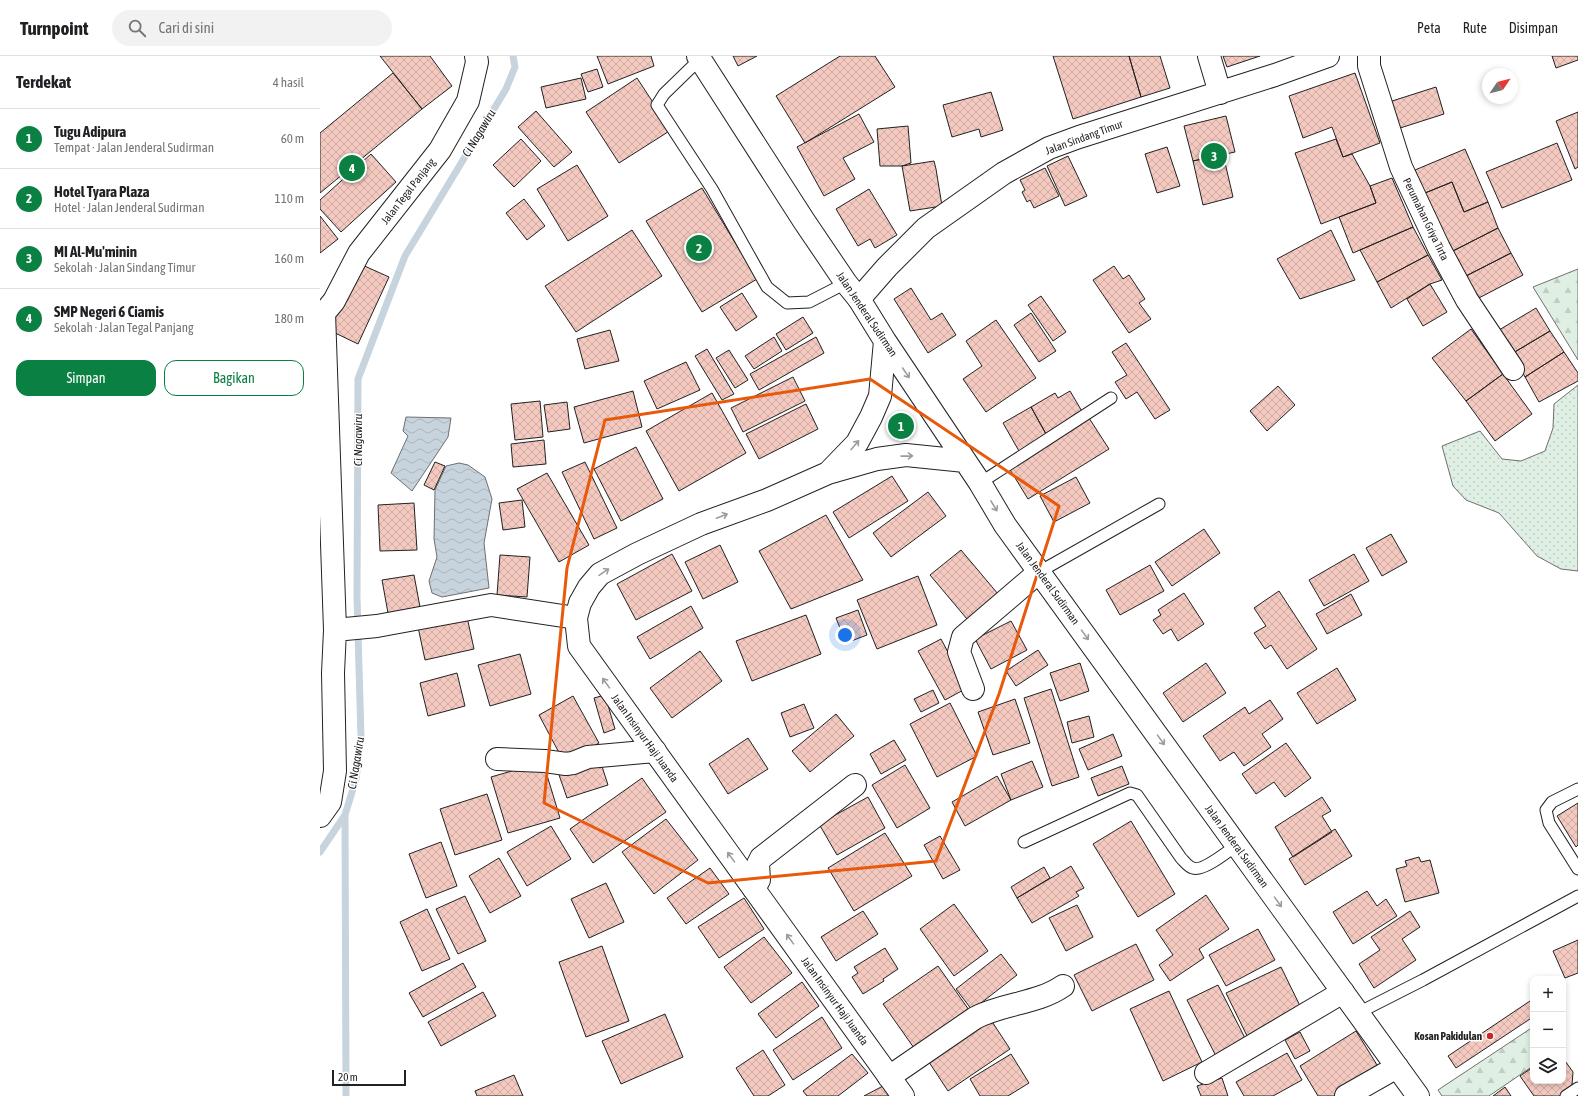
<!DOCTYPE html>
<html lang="id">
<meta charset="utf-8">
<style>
:root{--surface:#fff;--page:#f2f2f2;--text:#202124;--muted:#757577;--line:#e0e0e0;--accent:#0b8043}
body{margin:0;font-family:"Asap Condensed",sans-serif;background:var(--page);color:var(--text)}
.controls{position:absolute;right:12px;bottom:12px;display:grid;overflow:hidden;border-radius:8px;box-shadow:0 2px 6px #0003}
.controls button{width:36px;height:36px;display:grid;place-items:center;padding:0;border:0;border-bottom:1px solid var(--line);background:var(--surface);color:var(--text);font:20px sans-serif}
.compass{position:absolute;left:1162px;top:12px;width:36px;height:36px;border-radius:50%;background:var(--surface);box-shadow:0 2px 6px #0003;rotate:55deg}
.scale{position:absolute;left:12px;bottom:10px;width:74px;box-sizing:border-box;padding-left:4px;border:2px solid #222;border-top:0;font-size:11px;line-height:14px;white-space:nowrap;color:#222;-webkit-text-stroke:3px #fff;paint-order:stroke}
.you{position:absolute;left:525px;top:579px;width:14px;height:14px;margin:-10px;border:3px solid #fff;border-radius:50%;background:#1a73e8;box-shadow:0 0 0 6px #1a73e833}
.badge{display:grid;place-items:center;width:26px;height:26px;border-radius:50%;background:var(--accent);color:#fff;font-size:13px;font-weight:700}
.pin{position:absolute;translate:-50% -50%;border:2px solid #fff;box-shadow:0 1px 4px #0006}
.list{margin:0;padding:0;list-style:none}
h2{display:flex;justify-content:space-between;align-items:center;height:52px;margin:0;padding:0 16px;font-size:17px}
h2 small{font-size:13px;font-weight:400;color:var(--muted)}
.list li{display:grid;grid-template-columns:26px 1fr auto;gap:12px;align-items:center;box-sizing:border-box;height:60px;padding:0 16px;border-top:1px solid var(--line)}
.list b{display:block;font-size:15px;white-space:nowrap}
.list p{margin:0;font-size:13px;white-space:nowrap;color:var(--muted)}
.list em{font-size:13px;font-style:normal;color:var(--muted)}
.actions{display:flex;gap:8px;padding:12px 16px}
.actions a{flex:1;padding:9px 0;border:1px solid var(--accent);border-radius:12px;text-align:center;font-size:14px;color:var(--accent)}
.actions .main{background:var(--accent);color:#fff}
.icon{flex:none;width:22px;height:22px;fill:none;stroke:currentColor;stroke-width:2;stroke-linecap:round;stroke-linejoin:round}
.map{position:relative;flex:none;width:1258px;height:1040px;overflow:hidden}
header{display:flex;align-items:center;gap:24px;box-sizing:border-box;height:56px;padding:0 20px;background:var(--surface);border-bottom:1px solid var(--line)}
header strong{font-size:19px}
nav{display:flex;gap:22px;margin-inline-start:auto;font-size:14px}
.search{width:280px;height:36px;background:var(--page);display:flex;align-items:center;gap:10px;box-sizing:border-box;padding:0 14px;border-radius:22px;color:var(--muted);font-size:15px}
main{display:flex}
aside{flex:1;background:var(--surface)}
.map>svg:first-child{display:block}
.grass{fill:url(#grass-dots);stroke:#6f6f6f}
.forest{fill:url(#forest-firs);stroke:#6f6f6f}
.water{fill:url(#water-waves);stroke:#6f6f6f}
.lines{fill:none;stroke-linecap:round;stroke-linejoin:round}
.stream{stroke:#c7d3dd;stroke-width:7}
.building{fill:url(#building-cross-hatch);stroke:#222}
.lane-casing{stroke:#222;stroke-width:13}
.street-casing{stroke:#222;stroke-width:24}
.highway-casing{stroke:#222;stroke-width:24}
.lane{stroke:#fff;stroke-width:11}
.street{stroke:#fff;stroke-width:22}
.highway{stroke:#fff;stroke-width:22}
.oneway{stroke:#9c9c9c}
.marked{fill:none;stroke:#e8590c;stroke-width:3;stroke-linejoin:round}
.poi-dot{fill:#c62828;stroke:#fff;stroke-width:1.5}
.labels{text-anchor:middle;stroke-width:3;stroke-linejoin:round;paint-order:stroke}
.street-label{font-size:11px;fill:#222;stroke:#fff}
.poi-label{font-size:11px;font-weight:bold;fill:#222;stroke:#fff;text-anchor:end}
.water-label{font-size:12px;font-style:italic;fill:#222;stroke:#fff}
</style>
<header>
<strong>Turnpoint</strong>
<div class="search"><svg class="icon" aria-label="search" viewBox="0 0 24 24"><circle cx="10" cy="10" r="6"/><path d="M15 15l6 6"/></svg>Cari di sini</div>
<nav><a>Peta</a><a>Rute</a><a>Disimpan</a></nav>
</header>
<main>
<aside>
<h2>Terdekat<small>4 hasil</small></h2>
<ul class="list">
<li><span class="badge">1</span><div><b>Tugu Adipura</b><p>Tempat · Jalan Jenderal Sudirman</p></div><em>60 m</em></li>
<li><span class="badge">2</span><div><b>Hotel Tyara Plaza</b><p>Hotel · Jalan Jenderal Sudirman</p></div><em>110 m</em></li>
<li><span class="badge">3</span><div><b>MI Al-Mu'minin</b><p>Sekolah · Jalan Sindang Timur</p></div><em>160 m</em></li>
<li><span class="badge">4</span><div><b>SMP Negeri 6 Ciamis</b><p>Sekolah · Jalan Tegal Panjang</p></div><em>180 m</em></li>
</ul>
<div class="actions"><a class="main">Simpan</a><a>Bagikan</a></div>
</aside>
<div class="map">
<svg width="1258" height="1040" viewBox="0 0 1258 1040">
<defs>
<pattern id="grass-dots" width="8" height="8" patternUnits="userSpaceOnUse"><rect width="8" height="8" fill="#e0efe3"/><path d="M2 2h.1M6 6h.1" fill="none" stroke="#c0cdc2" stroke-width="1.8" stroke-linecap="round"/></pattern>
<pattern id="forest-firs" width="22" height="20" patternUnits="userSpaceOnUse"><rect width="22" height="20" fill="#e0efe3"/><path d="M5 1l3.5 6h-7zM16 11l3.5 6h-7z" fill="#c0cdc2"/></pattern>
<pattern id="water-waves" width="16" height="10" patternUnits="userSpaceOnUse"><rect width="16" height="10" fill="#c7d3dd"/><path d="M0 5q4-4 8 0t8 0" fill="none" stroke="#abb5bd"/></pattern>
<pattern id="building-cross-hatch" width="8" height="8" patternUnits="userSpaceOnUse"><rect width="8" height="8" fill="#f3c9c0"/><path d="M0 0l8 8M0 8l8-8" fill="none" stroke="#d0aca5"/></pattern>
</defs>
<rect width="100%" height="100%" fill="#fff"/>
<path class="grass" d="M1258,329V515L1241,513L1217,500L1179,457L1146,444L1133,430L1122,390L1160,375L1182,403L1201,405L1225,395L1233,372L1234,348Z"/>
<path class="forest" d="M1258,213V304L1213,231Z
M1213,971V1010L1169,1040H1122L1118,1034Z"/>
<path class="water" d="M86,361L131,362L128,381L92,435L71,417L88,380L83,375Z
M139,407L148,409L165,421L172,443L164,487L169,532L122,541L112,537L109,525L117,501L114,483L115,434L126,410Z"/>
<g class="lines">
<path class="stream" d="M25,759L26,1040
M0,796L25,759L36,723L41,682L37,541L38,323L85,200L186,33L195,11L193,0"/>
</g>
<path class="building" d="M60,0H110L132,30L102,53Z
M277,0H331L334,10L288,28Z
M413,0H437L418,10Z
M520,0H555L575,31L485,87L456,40Z
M733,0H809L821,41L753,63Z
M809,0H840L850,32L821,41Z
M903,0H940L907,11Z
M1232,0H1258V4L1236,12Z
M277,13L283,31L268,36L261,18Z
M73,17L102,53L0,137V77Z
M1035,17L1060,87L1023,101L1012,71L983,82L969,40Z
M261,22L266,43L226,52L221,31Z
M317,22L351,74L299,107L266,56Z
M1116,31L1124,58L1077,73L1069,46Z
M671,36L683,74L661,81L659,73L632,81L623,49Z
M216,55L252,96L234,111L198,71Z
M1258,56V111L1255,113L1236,65Z
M539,58L554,86L523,102L535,123L504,140L477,91Z
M906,60L915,96L873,105L864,70Z
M588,70L591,107L582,110H560L557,73Z
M201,83L221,105L194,131L173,109Z
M1016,83L1023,101L1032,98L1050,130L1056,147L1001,168L975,97Z
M1237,87L1252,124L1182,152L1166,116Z
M847,91L860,130L837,137L825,98Z
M1145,93L1168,146L1144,156L1132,126L1105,137L1095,114Z
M51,98L76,126L21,176L0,153V144Z
M903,98L913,141L883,149L873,105Z
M748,100L767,140L745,150L727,110Z
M614,105L616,113L622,150L590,155L582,110Z
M257,109L288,160L248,185L217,133Z
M725,112L739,140L714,152L710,144L707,146L702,136L705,134L700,124Z
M1072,122L1093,171L1033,197L1019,161L1056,147L1050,130Z
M1132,126L1144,156L1168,146L1178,172L1131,196L1105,137Z
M382,132L437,223L382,256L326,165Z
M549,133L577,179L555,192L550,183L538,190L516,153Z
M204,143L225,170L207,184L186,157Z
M0,160L18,183L0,197Z
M1093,171L1108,199L1057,226L1040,194Z
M1178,172L1191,197L1144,221L1131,196Z
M312,174L342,220L256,276L225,230Z
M1011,174L1035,224L980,243L957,203Z
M1191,197L1203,219L1155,244L1144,221Z
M1108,199L1122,224L1110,228L1071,252L1057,226Z
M40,208L69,221L38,288L9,274Z
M794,210L803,223L809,219L825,243L819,247L831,263L809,277L773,224Z
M1110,228L1127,256L1103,270L1087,243Z
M591,232L611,264L622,257L636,279L608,297L574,243Z
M422,237L437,261L416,275L400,251Z
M721,240L746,276L733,285L708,249Z
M1216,252L1230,275L1193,297L1179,274Z
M711,257L736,295L719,306L694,269Z
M483,261L493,277L466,294L456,278Z
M676,264L716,322L666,356L643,323L662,310L646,285Z
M1151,273L1183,318L1146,345L1112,302Z
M290,274L299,305L265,313L257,283Z
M1230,275L1244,296L1205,321L1193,297Z
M454,281L462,295L434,313L425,300Z
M496,281L504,297L439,334L430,318Z
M806,287L850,354L835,363L817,336L806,343L795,326L807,319L792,296Z
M387,293L414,338L402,344L375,300Z
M409,294L428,324L415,332L396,302Z
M1244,296L1258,317V325L1219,346L1205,321Z
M366,306L380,334L337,353L324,325Z
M1183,318L1212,358L1175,385L1146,345Z
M473,321L485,345L423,376L411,352Z
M958,330L975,349L947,375L930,355Z
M313,335L322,371L264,387L254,351Z
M750,335L763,357L726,378L711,351L735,337L738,342Z
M392,337L426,397L359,435L326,375Z
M220,345L223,381L195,384L191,348Z
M247,346L250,373L228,376L224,349Z
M486,348L498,373L439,403L426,378Z
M711,351L726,378L699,395L683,367Z
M769,362L789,393L708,443L689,412Z
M224,384L226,408L193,411L191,388Z
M316,391L343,443L301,465L274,413Z
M115,406L125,410L114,434L104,429Z
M265,406L297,472L274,483L242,416Z
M227,417L269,489L239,506L197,433Z
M572,420L588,445L529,482L513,456Z
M756,421L770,447L734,466L720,440Z
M608,436L626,460L571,501L553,477Z
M202,444L205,471L183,474L179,447Z
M94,447L97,494L60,495L58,449Z
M506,459L543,524L471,553L439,495Z
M884,473L900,497L852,530L835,506Z
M1071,478L1087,506L1062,520L1046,492Z
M400,489L418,526L383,543L365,506Z
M641,494L678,538L647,563L610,519Z
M352,498L372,535L316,564L297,528Z
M1034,498L1049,525L1004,550L989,524Z
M180,499L210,501L207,541L177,539Z
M830,509L844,535L800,559L786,534Z
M94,519L100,551L68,557L62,524Z
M598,520L617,569L557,593L537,544Z
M959,535L997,593L967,613L951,589L945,593L934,577L946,570L934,552Z
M864,537L884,568L858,585L851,573L843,578L833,564L841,559L838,554Z
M1031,538L1042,559L1007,578L996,558Z
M371,550L383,572L330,603L317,581Z
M538,554L547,579L526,587L516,562Z
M486,559L501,598L432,625L416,585Z
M147,561L154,593L105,604L98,571Z
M691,565L707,594L671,613L655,583Z
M621,583L647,632L625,644L598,595Z
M718,594L728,609L696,630L686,615Z
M380,595L402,625L352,662L330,632Z
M200,598L211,638L170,650L158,609Z
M760,607L769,635L740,645L730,617Z
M886,607L906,637L863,666L843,637Z
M1017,612L1036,644L997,668L977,637Z
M137,617L145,650L108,660L100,627Z
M731,633L759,721L732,730L704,642Z
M613,634L619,647L601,656L594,643Z
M285,639L295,673L284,677L274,642Z
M253,640L279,687L244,706L219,659Z
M695,643L710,687L673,699L658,656Z
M950,644L963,663L942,678L951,691L924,710L914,696L900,705L883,680L925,651L929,658Z
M630,647L657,700L617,721L590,668Z
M484,648L494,672L470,681L461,657Z
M516,658L534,680L490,716L472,695Z
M769,660L774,681L752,687L747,666Z
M793,678L802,700L768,714L759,693Z
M428,682L448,713L408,738L389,708Z
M574,684L586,704L561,718L550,698Z
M966,687L991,722L965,741L954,726L936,738L922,718Z
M279,701L288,729L247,742L238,716Z
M712,705L723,731L691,744L681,718Z
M223,706L240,762L188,777L171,721Z
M585,709L610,752L577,772L552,729Z
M802,710L809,728L778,740L771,722Z
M677,720L691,744L645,770L632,746Z
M322,722L346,756L273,807L250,773Z
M167,738L182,784L135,799L120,753Z
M548,741L565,772L517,799L499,768Z
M1002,741L1011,755L1002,760L1012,776L973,801L955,771Z
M1258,747V789L1256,791L1237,760Z
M346,763L378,804L334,838L302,796Z
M811,765L855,838L818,861L773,788Z
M231,770L251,803L207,830L187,796Z
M1015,773L1032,800L985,829L969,803Z
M565,777L592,820L534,855L508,812Z
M620,780L640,814L623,823L604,789Z
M121,786L137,830L106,842L89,798Z
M1099,801L1101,806L1110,804L1119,837L1085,846L1076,813L1087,810L1085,805Z
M179,802L201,840L170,857L149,820Z
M751,810L764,832L756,836L759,840L712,867L697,842Z
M724,811L730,822L697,842L691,831Z
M390,812L409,838L366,868L347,842Z
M286,827L304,866L269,882L251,843Z
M1047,835L1057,850L1066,843L1077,860L1033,888L1013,856Z
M886,839L909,873L879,893L884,902L850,925L839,909L853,899L836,874Z
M145,840L166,885L138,898L116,853Z
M424,842L444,873L399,902L378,871Z
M634,848L668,895L634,920L600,873Z
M757,849L773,881L746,895L729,862Z
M107,853L130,903L102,915L80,866Z
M543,855L558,878L516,905L501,881Z
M1090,855L1100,871L1082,883L1096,904L1054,932L1039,908L1060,894L1051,881Z
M938,873L955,904L906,930L889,899Z
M444,881L472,917L431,947L404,911Z
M1258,884V917L1245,922L1233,895Z
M816,888L834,924L772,955L754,919Z
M282,890L309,965L266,981L239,906Z
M565,892L578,913L563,923L564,925L543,938L532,921L538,917L534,911Z
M681,898L697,919L652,954L636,933Z
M143,907L156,931L103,961L89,937Z
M618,910L649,954L594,992L563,948Z
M961,911L984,958L929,984L906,937Z
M482,926L499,950L456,982L438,958Z
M898,929L926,984L896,1000L867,944Z
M849,935L882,1006L843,1025L810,953Z
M163,936L176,960L121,990L108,966Z
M1213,943V961L1136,1012L1128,1000Z
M345,958L363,1001L301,1028L282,985Z
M667,958L690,993L628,1035L605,1000Z
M502,961L522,992L473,1024L453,994Z
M1036,975L1062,1017L1024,1040H998L980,1010Z
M980,976L990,995L975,1003L965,984Z
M443,994L465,1029L448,1040H434L416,1012Z
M967,997L982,1024L953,1040H924L916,1026Z
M532,998L548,1017L518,1040H487L483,1035Z
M691,998L709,1027L688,1040H660L650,1023Z
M1243,1002L1253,1016L1252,1029L1255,1033L1244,1040H1214L1200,1020L1213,1011V1025H1243Z
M194,1019L203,1040H157L155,1035Z
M902,1022L908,1040H881L877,1030Z
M563,1030L569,1040H544Z
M1185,1031L1191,1040H1173Z"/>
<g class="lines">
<defs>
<path id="lane" d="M380,3L344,38L337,49L392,133L447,231L467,247L489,246L526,227
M660,427L791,342
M719,516L839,448
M1258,733L1232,746L1226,754L1229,767L1258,813
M704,786L810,737L817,739L861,802C865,806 868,811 873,812C883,816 908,795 917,789
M1038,957L1103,924L1258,840
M1246,1040L1258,1032"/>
<path id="street" d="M889,0L900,37
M1049,0V10L1081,111L1119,192L1147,244L1193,313
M539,243L567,211L606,172L684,117L729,92L759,81L955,19L1008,0
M0,262L14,245L39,197L120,94L148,45L157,6L156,0
M15,574L57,570L171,549L256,562
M653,633L639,596L643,581L719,516
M177,703L225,705L246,708L253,707L268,701L335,695
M0,760L10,746L15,715L13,617L15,574L4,257
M434,833L439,824L438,808L441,802L535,729
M886,1017L1023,936
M569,1021L655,962C683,947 717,948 743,930
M1026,1040L1077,1011"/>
<path id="highway" d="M378,0L484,165L526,227L539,243L565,285L660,427L685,469L1098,1040
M509,416L537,387L551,361L560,340L565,285
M583,1040L259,590L256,562L260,547L269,531L280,518L317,498L381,468L447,444L508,417L557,403L586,399L645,405"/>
</defs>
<use href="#lane" class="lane-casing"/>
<use href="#street" class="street-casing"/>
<use href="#highway" class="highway-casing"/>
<use href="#lane" class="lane"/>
<use href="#street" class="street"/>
<use href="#highway" class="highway"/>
</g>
<defs><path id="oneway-shaft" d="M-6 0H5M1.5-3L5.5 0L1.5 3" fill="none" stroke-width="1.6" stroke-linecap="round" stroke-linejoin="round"/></defs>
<g class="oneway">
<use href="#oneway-shaft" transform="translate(586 317) rotate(56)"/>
<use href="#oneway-shaft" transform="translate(535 389) rotate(-50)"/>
<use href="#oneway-shaft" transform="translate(587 400) rotate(-1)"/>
<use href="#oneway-shaft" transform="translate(674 450) rotate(59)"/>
<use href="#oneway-shaft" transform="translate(402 460) rotate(-21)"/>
<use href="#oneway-shaft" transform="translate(284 516) rotate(-34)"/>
<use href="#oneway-shaft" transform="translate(765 579) rotate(54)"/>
<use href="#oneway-shaft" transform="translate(286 627) rotate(-126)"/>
<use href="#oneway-shaft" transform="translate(841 684) rotate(54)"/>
<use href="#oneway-shaft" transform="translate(411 801) rotate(-126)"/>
<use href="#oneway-shaft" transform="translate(958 846) rotate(54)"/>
<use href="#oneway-shaft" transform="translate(470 883) rotate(-126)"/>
</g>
<path class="marked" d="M550,323L739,450L679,638L616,805L388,827L224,747L247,512L285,364Z"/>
<circle class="poi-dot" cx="1170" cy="980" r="4"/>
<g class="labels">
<g class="street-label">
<text transform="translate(764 81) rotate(-20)" y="4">Jalan Sindang Timur</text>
<text transform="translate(88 135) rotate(-52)" y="4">Jalan Tegal Panjang</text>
<text transform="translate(1106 163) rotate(64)" y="4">Perumahan Griya Tirta</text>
<text transform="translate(547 258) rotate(56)" y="4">Jalan Jenderal Sudirman</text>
<text transform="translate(728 527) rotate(54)" y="4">Jalan Jenderal Sudirman</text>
<text transform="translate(325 682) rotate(54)" y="4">Jalan Insinyur Haji Juanda</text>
<text transform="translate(917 790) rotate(54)" y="4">Jalan Jenderal Sudirman</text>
<text transform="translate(515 945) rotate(54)" y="4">Jalan Insinyur Haji Juanda</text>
</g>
<g class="poi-label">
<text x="1162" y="984">Kosan Pakidulan</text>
</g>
<g class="water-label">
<text transform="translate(159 77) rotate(-59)" y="4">Ci Nagawiru</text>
<text transform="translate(38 384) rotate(-90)" y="4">Ci Nagawiru</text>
<text transform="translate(36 707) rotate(-81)" y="4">Ci Nagawiru</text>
</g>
</g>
</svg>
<div class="controls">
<button>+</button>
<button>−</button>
<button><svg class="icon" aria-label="layers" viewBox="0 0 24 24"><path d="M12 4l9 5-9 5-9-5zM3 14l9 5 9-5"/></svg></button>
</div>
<svg class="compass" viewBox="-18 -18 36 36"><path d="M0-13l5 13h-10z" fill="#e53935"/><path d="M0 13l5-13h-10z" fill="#757577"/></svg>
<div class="scale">20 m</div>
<div class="you"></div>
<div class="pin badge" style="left:581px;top:370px">1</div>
<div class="pin badge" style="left:379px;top:192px">2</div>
<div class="pin badge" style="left:894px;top:100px">3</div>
<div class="pin badge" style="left:32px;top:112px">4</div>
</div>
</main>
